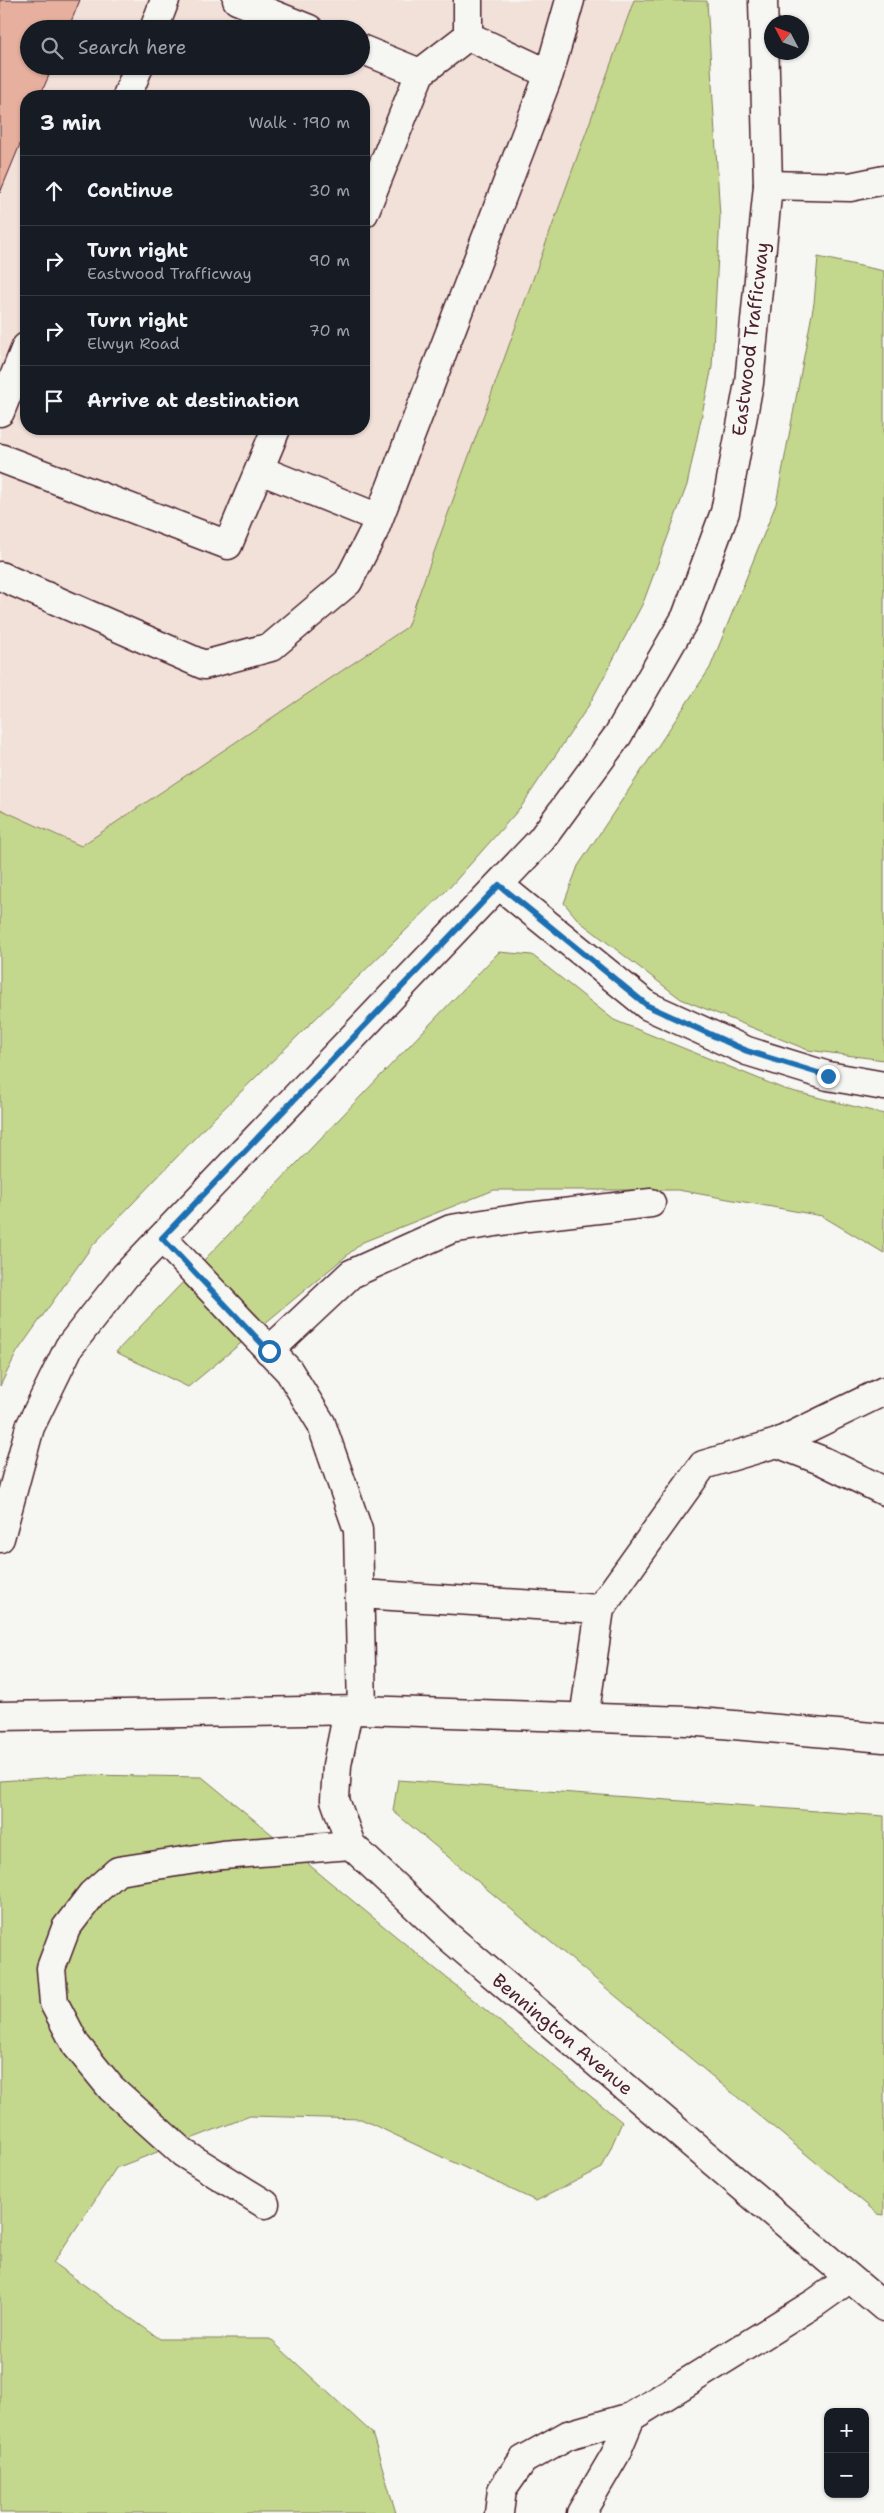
<!DOCTYPE html>
<meta charset="utf-8">
<style>
:root{--surface:#171b24;--page:#242831;--text:#f1f3f6;--muted:#9ea1a6;--line:#363941}
body{margin:0;font-family:"Shantell Sans",sans-serif;background:var(--page);color:var(--text)}
.controls{position:absolute;right:15px;bottom:15px;display:grid;overflow:hidden;border-radius:10px;box-shadow:0 1px 4px #0004}
.controls button{width:45px;height:45px;display:grid;place-items:center;padding:0;border:0;border-bottom:1px solid var(--line);background:var(--surface);color:var(--text);font:25px sans-serif}
.compass{position:absolute;left:764px;top:15px;width:45px;height:45px;border-radius:50%;background:var(--surface);box-shadow:0 1px 4px #0004;rotate:311deg}
.stop{position:absolute;width:15px;height:15px;margin:-11px;border:4px solid #1f6fb2;border-radius:50%;background:#fff}
.stop.end{background:#1f6fb2;border-color:#fff;box-shadow:0 1px 5px #0008}
.list{margin:0;padding:0;list-style:none}
h2{display:flex;justify-content:space-between;align-items:center;height:65px;margin:0;padding:0 20px;font-size:21px}
h2 small{font-size:16px;font-weight:400;color:var(--muted)}
.list li{display:grid;grid-template-columns:32px 1fr auto;gap:15px;align-items:center;box-sizing:border-box;height:70px;padding:0 20px;border-top:1px solid var(--line)}
.list b{display:block;font-size:19px;white-space:nowrap}
.list p{margin:0;font-size:16px;white-space:nowrap;color:var(--muted)}
.list em{font-size:16px;font-style:normal;color:var(--muted)}
.icon{flex:none;width:28px;height:28px;fill:none;stroke:currentColor;stroke-width:2;stroke-linecap:round;stroke-linejoin:round}
.map{position:relative;flex:none;width:884px;height:2513px;overflow:hidden}
.search{position:absolute;background:var(--surface);box-shadow:0 1px 4px #0004;left:20px;top:20px;width:350px;height:55px;display:flex;align-items:center;gap:12px;box-sizing:border-box;padding:0 18px;border-radius:28px;color:var(--muted);font-size:19px}
.panel{position:absolute;background:var(--surface);box-shadow:0 1px 4px #0004;left:20px;top:90px;width:350px;height:345px;border-radius:20px}
.map>svg:first-child{display:block}
.built{fill:#f2e1d9;fill-rule:evenodd}
.green{fill:#c3d88d;stroke:#867c5c}
.building{fill:#e7b09e;stroke:#4a1f2b}
.lines{fill:none;stroke-linecap:round;stroke-linejoin:round}
.minor-casing{stroke:#4a1f2b;stroke-width:31}
.major-casing{stroke:#4a1f2b;stroke-width:31}
.highway-casing{stroke:#4a1f2b;stroke-width:31}
.minor{stroke:#f6f6f2;stroke-width:28}
.major{stroke:#f6f6f2;stroke-width:28}
.highway{stroke:#f6f6f2;stroke-width:28}
.route{stroke:#1f6fb2;stroke-width:6}
.labels{text-anchor:middle;stroke-width:5;stroke-linejoin:round;paint-order:stroke}
.street-label{font-size:19px;fill:#4a1f2b;stroke:#f6f6f2}
</style>
<div class="map">
<svg width="884" height="2513" viewBox="0 0 884 2513">
<rect width="100%" height="100%" fill="#f6f6f2"/>
<filter id="ink" filterUnits="userSpaceOnUse"><feTurbulence type="fractalNoise" baseFrequency=".02" numOctaves="2"/><feDisplacementMap in="SourceGraphic" scale="10" xChannelSelector="R" yChannelSelector="G"/><feConvolveMatrix kernelMatrix="1 2 1 2 8 2 1 2 1" color-interpolation-filters="sRGB"/></filter>
<g filter="url(#ink)">
<path class="built" d="M0,0H634L407,627L81,846L0,809ZM29,29H361V66H29ZM26,96H364V429H26Z"/>
<path class="green" d="M634,0L707,1L720,217L712,367L687,485L643,603L589,705L521,807L450,887L210,1122L92,1246L17,1352L0,1386V809L81,846L407,627Z
M818,257L884,271V1060L808,1050L681,999L579,921L564,903L578,866L710,668L776,504L814,303Z
M499,952L532,955L614,1020L784,1089L884,1114V1253L822,1216L678,1190H494L363,1242L188,1387L116,1352Z
M87,1775L202,1777L622,2122L602,2168L536,2201L361,2119L250,2116L116,2168L53,2263L160,2339H270L372,2433L396,2513H0V1781Z
M398,1780L884,1816V2215L878,2214L393,1811Z"/>
<path class="building" d="M0,0H80L68,29H29V66H53L40,96H26V130L0,193Z"/>
<g class="lines">
<defs>
<path id="minor" d="M237,0L309,29
M468,0V36L549,74
M154,29L165,0
M361,49L420,73
M127,96L139,66
M768,185L850,187L884,180
M364,213L420,73L468,36
M0,412L26,347
M0,458L228,545L276,429
M260,470L379,518
M0,576L204,665L271,647L348,582L374,531L549,74L570,0
M499,885L648,1006L747,1051L828,1076L884,1086
M162,1238L289,1371L321,1423L358,1530L362,1710
M269,1351L351,1274L451,1229L528,1217L651,1203
M777,1443L884,1391
M360,1594L600,1609
M348,1711L337,1765L335,1800L351,1845L443,1932L884,2307
M584,1718L600,1609L703,1465L777,1443L823,1461L884,1491
M265,2204L183,2153L111,2088L76,2045L54,2003L51,1968L66,1928L92,1894L118,1871L222,1855L351,1845
M499,2513L502,2490L523,2460L568,2435L631,2417L815,2303L850,2278
M581,2513L615,2455L631,2417"/>
<path id="major" d="M0,1538L30,1427L69,1347L125,1276L541,840L618,735L686,617L725,512L749,383L768,185L763,0"/>
<path id="highway" d="M0,1716L362,1710L687,1721L884,1738"/>
</defs>
<use href="#minor" class="minor-casing"/>
<use href="#major" class="major-casing"/>
<use href="#highway" class="highway-casing"/>
<use href="#minor" class="minor"/>
<use href="#major" class="major"/>
<use href="#highway" class="highway"/>
</g>
</g>
<g class="lines" filter="url(#ink)">
<path class="route" d="M269,1351L162,1238L499,885L648,1006L747,1051L828,1076"/>
</g>
<g class="labels">
<g class="street-label">
<text transform="translate(750 339) rotate(-83)" y="7">Eastwood Trafficway</text>
<text transform="translate(563 2034) rotate(40)" y="7">Bennington Avenue</text>
</g>
</g>
</svg>
<div class="controls">
<button>+</button>
<button>−</button>
</div>
<svg class="compass" viewBox="-18 -18 36 36"><path d="M0-13l5 13h-10z" fill="#e53935"/><path d="M0 13l5-13h-10z" fill="#9ea1a6"/></svg>
<div class="stop" style="left:269px;top:1351px"></div>
<div class="stop end" style="left:828px;top:1076px"></div>
<div class="search"><svg class="icon" aria-label="search" viewBox="0 0 24 24"><circle cx="10" cy="10" r="6"/><path d="M15 15l6 6"/></svg>Search here</div>
<section class="panel">
<h2>3 min<small>Walk · 190 m</small></h2>
<ul class="list">
<li><svg class="icon" aria-label="ahead" viewBox="0 0 24 24"><path d="M12 20V5M6 11l6-6 6 6"/></svg><div><b>Continue</b></div><em>30 m</em></li>
<li><svg class="icon" aria-label="right" viewBox="0 0 24 24"><path d="M7 20v-9h11M14 6l5 5-5 5"/></svg><div><b>Turn right</b><p>Eastwood Trafficway</p></div><em>90 m</em></li>
<li><svg class="icon" aria-label="right" viewBox="0 0 24 24"><path d="M7 20v-9h11M14 6l5 5-5 5"/></svg><div><b>Turn right</b><p>Elwyn Road</p></div><em>70 m</em></li>
<li><svg class="icon" aria-label="arrive" viewBox="0 0 24 24"><path d="M6 21V4h12l-3 4 3 4H6"/></svg><div><b>Arrive at destination</b></div></li>
</ul>
</section>
</div>
